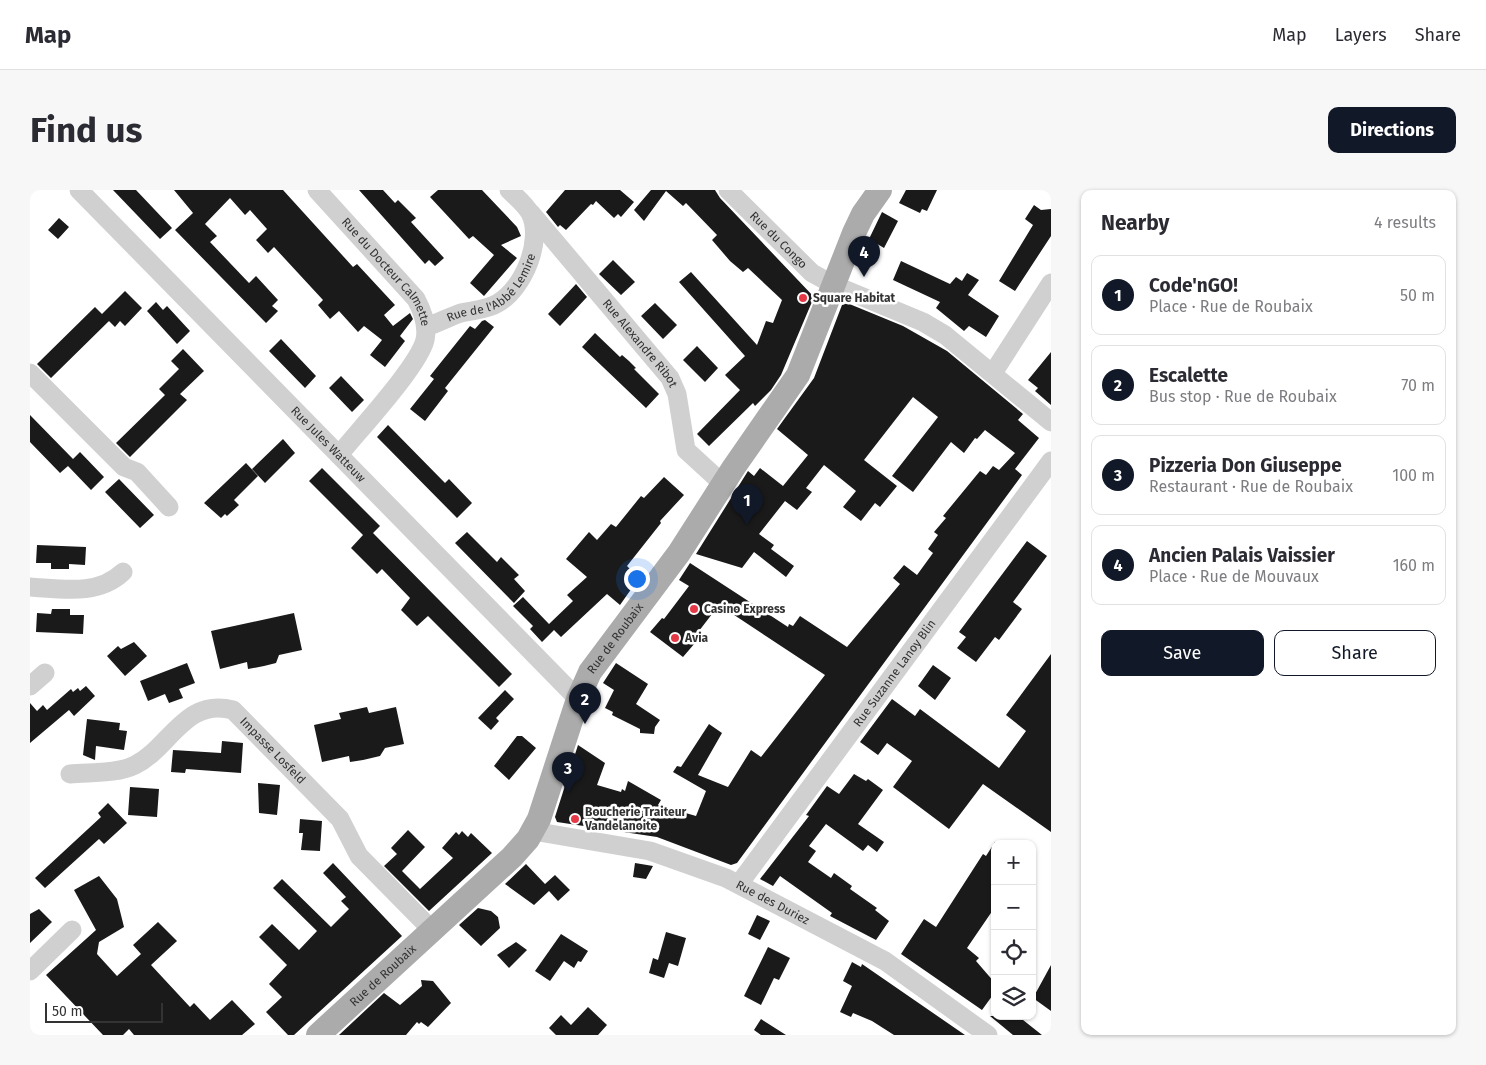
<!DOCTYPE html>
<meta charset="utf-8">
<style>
:root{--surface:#fff;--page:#f7f7f7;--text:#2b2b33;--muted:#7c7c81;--line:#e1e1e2;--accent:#111827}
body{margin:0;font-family:"Fira Sans",sans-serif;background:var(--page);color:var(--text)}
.controls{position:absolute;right:15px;bottom:15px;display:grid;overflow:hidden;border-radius:10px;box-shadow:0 1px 4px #0004}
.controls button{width:45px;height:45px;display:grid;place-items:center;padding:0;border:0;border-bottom:1px solid var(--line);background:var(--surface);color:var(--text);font:25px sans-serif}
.scale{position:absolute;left:15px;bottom:12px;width:118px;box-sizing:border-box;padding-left:5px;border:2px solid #333;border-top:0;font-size:14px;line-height:18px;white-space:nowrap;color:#333;-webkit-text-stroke:4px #fff;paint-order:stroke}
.you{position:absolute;left:606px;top:388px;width:18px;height:18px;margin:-12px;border:4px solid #fff;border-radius:50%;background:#1a73e8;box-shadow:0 0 0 8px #1a73e833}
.badge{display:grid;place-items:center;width:32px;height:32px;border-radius:50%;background:var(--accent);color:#fff;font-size:16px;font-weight:700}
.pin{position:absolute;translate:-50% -41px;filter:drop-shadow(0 1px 2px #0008)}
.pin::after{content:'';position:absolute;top:26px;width:18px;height:15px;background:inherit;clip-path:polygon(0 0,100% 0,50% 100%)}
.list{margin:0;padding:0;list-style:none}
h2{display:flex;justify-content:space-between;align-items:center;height:65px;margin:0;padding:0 20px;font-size:21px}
h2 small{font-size:16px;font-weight:400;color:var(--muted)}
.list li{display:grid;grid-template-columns:32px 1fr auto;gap:15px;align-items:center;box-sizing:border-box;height:80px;margin:0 10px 10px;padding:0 10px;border:1px solid var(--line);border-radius:10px}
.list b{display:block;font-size:19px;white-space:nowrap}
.list p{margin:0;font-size:16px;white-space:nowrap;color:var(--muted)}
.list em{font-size:16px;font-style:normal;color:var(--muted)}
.actions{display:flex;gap:10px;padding:15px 20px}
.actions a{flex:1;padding:11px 0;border:1px solid var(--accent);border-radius:10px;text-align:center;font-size:18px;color:var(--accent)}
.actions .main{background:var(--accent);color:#fff}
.icon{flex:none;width:28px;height:28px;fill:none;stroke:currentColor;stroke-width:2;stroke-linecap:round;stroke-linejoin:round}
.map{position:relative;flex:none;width:1021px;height:845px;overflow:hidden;border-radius:10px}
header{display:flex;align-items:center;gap:30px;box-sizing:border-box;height:70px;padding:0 25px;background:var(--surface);border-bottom:1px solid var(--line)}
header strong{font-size:24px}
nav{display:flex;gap:28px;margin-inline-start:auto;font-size:18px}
.intro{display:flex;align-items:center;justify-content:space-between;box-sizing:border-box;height:120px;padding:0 30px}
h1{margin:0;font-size:35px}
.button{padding:12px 22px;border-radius:10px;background:var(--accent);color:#fff;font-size:18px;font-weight:700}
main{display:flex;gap:30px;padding:0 30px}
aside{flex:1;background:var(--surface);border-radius:10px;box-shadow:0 1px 4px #0004}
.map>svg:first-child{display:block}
.building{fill:#1a1a1a}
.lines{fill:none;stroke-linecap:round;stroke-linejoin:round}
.minor{stroke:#d0d0d0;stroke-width:19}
.major{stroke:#ababab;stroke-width:24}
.poi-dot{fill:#e63946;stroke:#fff;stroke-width:2}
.labels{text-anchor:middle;stroke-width:5;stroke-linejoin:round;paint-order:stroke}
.street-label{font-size:12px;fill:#333;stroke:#fff}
.poi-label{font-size:12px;font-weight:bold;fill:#333;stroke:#fff;text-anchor:start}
</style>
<header>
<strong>Map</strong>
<nav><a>Map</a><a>Layers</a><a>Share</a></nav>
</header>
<div class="intro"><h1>Find us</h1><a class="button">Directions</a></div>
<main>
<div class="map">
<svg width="1021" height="845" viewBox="0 0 1021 845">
<rect width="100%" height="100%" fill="#fff"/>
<path class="building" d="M83,0H106L142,38L130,49Z
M144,0H253L323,77L327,74L365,115L354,125L363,136L380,123L383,129L370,146L375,151L355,177L340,165L352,150L334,136L328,142L309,121L300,129L288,115L293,110L244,57L238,63L226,50L237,39L220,20L215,25L200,8L175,34L187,46L180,52L219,93L226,86L248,110L242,116L248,121L236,133L145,40L163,23Z
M329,0H353L365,13L368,10L386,28L381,32L414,68L405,76L399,70L395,74Z
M408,0H452L487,37L491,46L471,55L487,68L454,106L440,93L464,65L443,46L439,49L400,7Z
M535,0H590L604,12L591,27L588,24L584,28L566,11L563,15L561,14L536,40L530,35L528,37L516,22Z
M621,0H685L690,8L784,107L751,185L741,200L725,216L723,213L679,256L667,244L710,200L695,185L715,166L649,92L661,82L727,155L736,131L743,133L752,110L718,78L713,82L700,71L682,50L687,45L656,13L653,16L636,1L614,31L604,20Z
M876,0H907L897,21L892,19L890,23L869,13Z
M1004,15L1011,20L1021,19V46L985,101L969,91L1003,35L995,29Z
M852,22L868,31L854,58L839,49Z
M29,28L39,37L28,49L18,40Z
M583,70L605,92L591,105L569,84Z
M871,71L920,94L926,87L932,91L937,83L949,90L938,105L969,126L956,147L939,136L934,141L906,118L910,112L863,90Z
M546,94L557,107L530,136L518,124Z
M95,101L112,118L95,136L90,131L85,137L76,128L79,131L21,188L7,174L65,117L72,124Z
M126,112L133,120L137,116L160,141L147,154L117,121Z
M625,113L647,135L633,149L611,126Z
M817,113L873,136L917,161L993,224L988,230L1009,248L985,279L992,285L707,673L701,675L627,647L527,632L525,627L548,555L575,573L567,595L591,602L592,599L595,601L598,591L631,610L628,615L666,626L676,601L643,582L647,576L651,577L679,534L692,543L668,585L698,597L721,560L731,567L795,485L689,415L662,450L665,453L653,467L620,442L632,428L634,429L659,396L649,390L660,373L758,437L759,434L763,436L770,426L817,457L870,394L863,388L874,375L887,385L903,363L898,359L908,345L904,342L916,328L913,326L950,281L956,285L963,276L969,280L985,263L955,240L947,249L945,248L934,263L921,252L883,302L862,286L908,227L883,207L834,270L867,296L850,317L845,313L831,331L813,317L826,301L794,275L776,298L782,302L767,320L755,311L729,344L744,355L741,359L764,376L756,387L724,362L712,378L666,364L718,281L724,286L730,278L753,296L778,265L747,239L784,188L812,115Z
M455,130L464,137L415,198L418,201L395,231L380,219L404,189L400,186L440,136L445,139L452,131Z
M565,143L590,167L592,165L599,171L606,178L604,179L629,204L616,218L552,157Z
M251,149L286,186L275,198L239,161Z
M667,156L688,178L675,192L653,170Z
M153,159L174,181L150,204L157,210L100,267L86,253L135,205L129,199L149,179L141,171Z
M1021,162V215L1005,201L1008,198L998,190Z
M311,186L334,210L322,222L299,198Z
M0,225L43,269L50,262L74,287L61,300L38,276L30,283L0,252Z
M358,235L415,293L419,289L442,313L427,328L347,247Z
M253,249L265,263L235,293L222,279Z
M216,273L228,286L204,310L209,315L197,326L195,324L191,328L174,313Z
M292,278L350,336L343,343L482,484L469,497L398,426L387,436L371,420L380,408L352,379L347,384L321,358L333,345L279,291Z
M634,287L654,305L630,331L631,333L597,376L609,388L590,415L577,404L531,447L524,440L512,452L500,439L503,436L483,416L493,407L519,434L543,411L537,405L557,387L536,369L559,342L567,350L581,334L586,337L611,306L614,308Z
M89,289L124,325L110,338L75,302Z
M437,342L467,372L471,367L489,385L484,389L495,401L484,413L425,353Z
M997,351L1017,366L983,412L992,419L969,450L965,447L946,472L927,458L936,447L929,442Z
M7,355L56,357L55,375L39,374V379H21V373H6Z
M22,419H40V425H54L53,444L6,442L7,423L21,424Z
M264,423L272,460L249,465L246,473L234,476L218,479L217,472L190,479L181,441Z
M104,452L117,466L95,486L77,466L88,456L91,459Z
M1021,464V642L953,594L919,639L863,597L882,571L857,553L848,565L830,552L862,509L885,526L890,519L969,578L996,541L976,525Z
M157,473L165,493L149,499L153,508L139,513L135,504L118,511L110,491Z
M586,473L618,494L606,514L630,530L625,537L624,544L610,543V539L582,525L583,522L575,518L584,500L573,493Z
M903,475L921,488L905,510L888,496Z
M56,496L65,506L44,526L39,520L0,553V513L7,521L13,515L17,520L41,499L43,502L48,498L50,501Z
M475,500L484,509L466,528L469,531L461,540L448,528Z
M337,517L339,523L366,517L374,554L355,558L350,566L333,570L320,572L319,566L292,572L284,535L311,529L309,523Z
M57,529L90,533L89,540L97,541L94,560L66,556L65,570L53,565Z
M487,546H492L506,558L479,590L464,576Z
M192,551L213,553L211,583L156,579L155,583L141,582L143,560L191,563Z
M824,584L836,591L838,589L853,600L828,634L854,652L847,662L838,655L833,661L796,634L779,656L786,661L778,672L801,688L804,683L822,696L820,699L847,718L845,720L859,731L846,750L800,726L802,723L750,686L743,696L730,689L779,626L776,625L797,596L809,604Z
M228,593L250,595L247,625L229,623Z
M100,597L129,599L127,627L98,625Z
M78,613L97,633L74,654L69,649L15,698L5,688L71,627L68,623Z
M270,629L292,631L290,661L271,660L273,643H269Z
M378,640L395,657L372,681L390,699L423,668L412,658L426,642L429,645L432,641L438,647L441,643L462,663L399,721L354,676L367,664L361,658Z
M965,652V717L937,758L949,768L946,771L965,793V802L952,820L871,764L894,729L906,737L953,664L956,666Z
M303,673L372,746L264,845H258L236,822L252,807L239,794L257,775L229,747L242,734L269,760L287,741L243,698L252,689L301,737L319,719L311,711L316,707L293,683Z
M605,673L623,676L616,689L603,687Z
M496,674L515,694L525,685L540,700L528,711L519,701L504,715L475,694Z
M69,686L87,709L94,737L69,752L67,764L87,786L111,764L103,755L128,732L147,751L121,775L160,817L164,813L180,830L202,810L225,834L212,845H104L99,839L93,845H73L16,785L66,740L44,700Z
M448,718L461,721L468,727L470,738L451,756L429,735Z
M9,719L22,732L0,753V724Z
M727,725L740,731L730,750L718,744Z
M636,742L656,748L648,776L639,773L634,788L619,783L623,768L628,770Z
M531,744L558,761L551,772L548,771L544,778L534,771L520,791L505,781Z
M486,752L497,760L479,778L467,765Z
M738,757L760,768L749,790L744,788L731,815L714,806Z
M822,772L831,777L832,774L935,845H864L842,831L823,823L821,827L810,822L822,796L813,791Z
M1021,775V821L1003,808Z
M391,790L403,791L421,813L398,837L391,832L389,834L387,832L376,845H309L354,803L370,815L392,796Z
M558,817L577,835L568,845H526L519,838L531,825L541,835Z
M960,826H988L1012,845H983Z
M731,829L756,845H731L724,840Z"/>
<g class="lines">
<g class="minor">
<path id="s1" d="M49,0L548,509"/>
<path id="s2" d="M287,0L386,109C393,122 398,136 395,150C388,177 329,240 309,265"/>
<path id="s3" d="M698,0L782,83L804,95L893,132L915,145L1021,232"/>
<path id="s4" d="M501,23L640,188L647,204L656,260L693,294"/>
<path id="s5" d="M396,137C408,133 419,127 431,123C443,120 457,120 468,113C493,99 514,50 500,23C495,14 486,7 479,0"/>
<path d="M0,183L94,277L107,282L139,317"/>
<path d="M963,183L1021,93"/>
<path d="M0,397C32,399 68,406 93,382"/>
<path d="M0,496L15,483"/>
<path id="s6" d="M40,584C60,582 87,584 105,575C140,558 155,507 203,520L310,629L329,666L402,740"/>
<path id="s7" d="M503,641L620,661L696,688L855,771L958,845"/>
<path id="s8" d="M709,694L1021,271"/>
<path d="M0,781L42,740"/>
</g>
<path class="major" id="s9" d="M288,845L482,667L498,649L509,629L548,509L560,482L649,363L704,277L768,185L824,43L833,24L850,0"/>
</g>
<g class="poi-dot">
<circle cx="773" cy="108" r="5"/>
<circle cx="664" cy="419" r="5"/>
<circle cx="645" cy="448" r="5"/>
<circle cx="545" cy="629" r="5"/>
</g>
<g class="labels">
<g class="street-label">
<text dy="4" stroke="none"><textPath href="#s3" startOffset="71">Rue du Congo</textPath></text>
<text dy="4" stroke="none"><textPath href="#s2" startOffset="108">Rue du Docteur Calmette</textPath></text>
<text dy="4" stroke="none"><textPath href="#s5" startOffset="80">Rue de l'Abbé Lemire</textPath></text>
<text dy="4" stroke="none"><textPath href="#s4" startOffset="170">Rue Alexandre Ribot</textPath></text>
<text dy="4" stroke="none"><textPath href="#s1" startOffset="356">Rue Jules Watteuw</textPath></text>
<text dy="4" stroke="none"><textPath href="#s9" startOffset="508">Rue de Roubaix</textPath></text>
<text dy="4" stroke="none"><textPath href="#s8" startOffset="262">Rue Suzanne Lanoy Blin</textPath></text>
<text dy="4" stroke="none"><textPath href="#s6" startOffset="241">Impasse Losfeld</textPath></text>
<text dy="4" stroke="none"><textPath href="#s7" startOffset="252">Rue des Duriez</textPath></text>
<text dy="4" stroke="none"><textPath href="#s9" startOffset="88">Rue de Roubaix</textPath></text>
</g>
<g class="poi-label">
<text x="783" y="112">Square Habitat</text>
<text x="674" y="423">Casino Express</text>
<text x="655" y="452">Avia</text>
<text x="555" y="626">Boucherie Traiteur<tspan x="555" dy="14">Vandelanoite</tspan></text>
</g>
</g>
</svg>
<div class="controls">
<button>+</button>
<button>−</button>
<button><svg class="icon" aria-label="locate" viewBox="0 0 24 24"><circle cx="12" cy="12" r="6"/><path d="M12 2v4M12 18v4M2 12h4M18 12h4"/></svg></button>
<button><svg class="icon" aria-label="layers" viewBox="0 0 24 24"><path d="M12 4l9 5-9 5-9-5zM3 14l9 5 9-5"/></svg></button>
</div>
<div class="scale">50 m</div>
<div class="you"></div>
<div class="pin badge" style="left:717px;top:335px">1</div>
<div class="pin badge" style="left:555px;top:534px">2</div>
<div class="pin badge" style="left:538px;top:603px">3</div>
<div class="pin badge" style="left:834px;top:87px">4</div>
</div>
<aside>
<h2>Nearby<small>4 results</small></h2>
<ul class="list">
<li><span class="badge">1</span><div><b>Code'nGO!</b><p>Place · Rue de Roubaix</p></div><em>50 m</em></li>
<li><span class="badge">2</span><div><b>Escalette</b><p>Bus stop · Rue de Roubaix</p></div><em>70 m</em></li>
<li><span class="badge">3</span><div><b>Pizzeria Don Giuseppe</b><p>Restaurant · Rue de Roubaix</p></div><em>100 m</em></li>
<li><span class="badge">4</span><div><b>Ancien Palais Vaissier</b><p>Place · Rue de Mouvaux</p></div><em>160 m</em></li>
</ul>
<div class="actions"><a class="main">Save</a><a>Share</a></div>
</aside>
</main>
